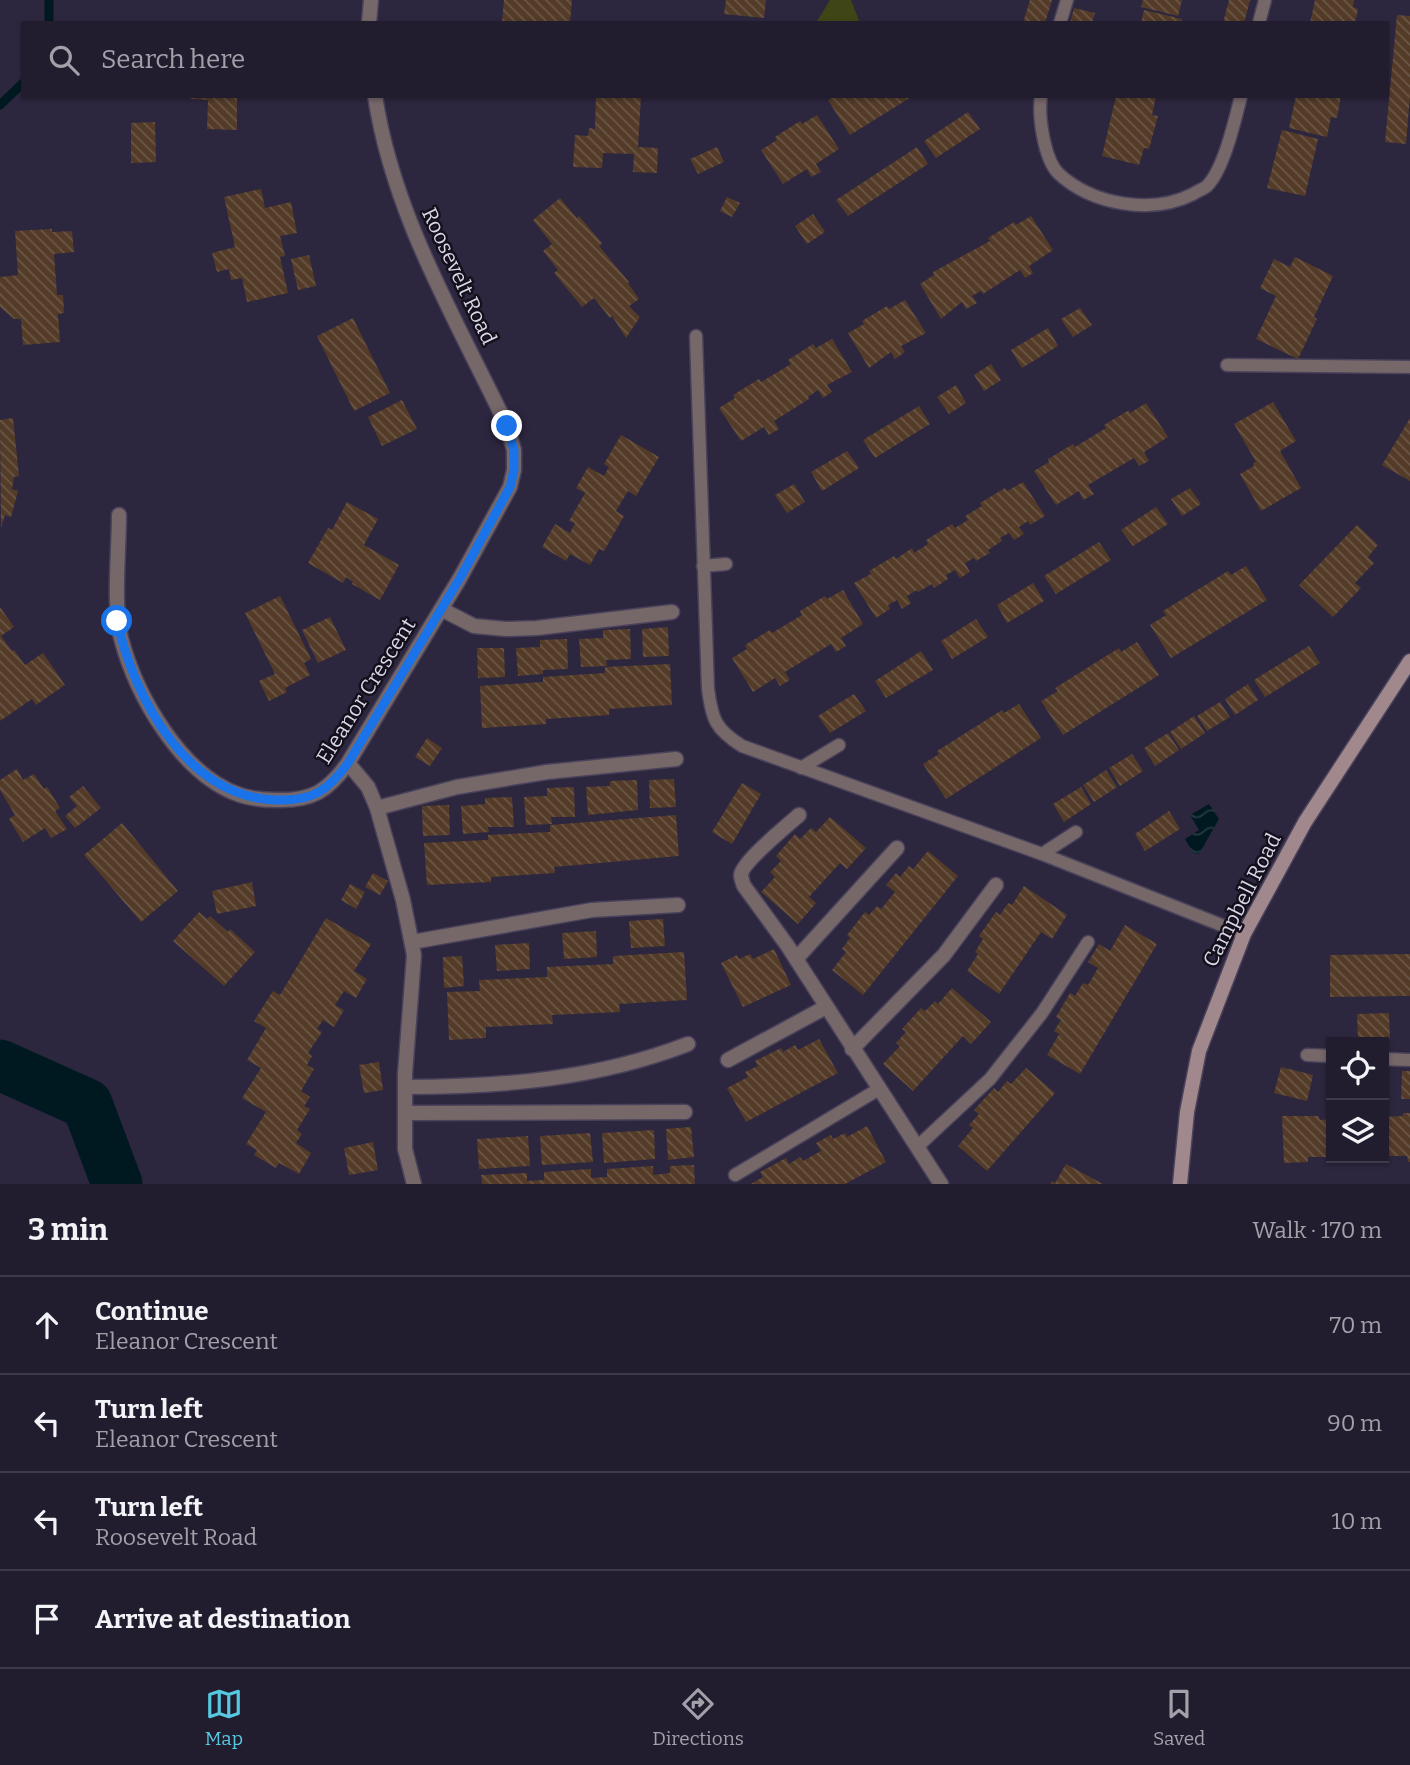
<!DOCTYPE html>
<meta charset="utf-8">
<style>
:root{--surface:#221c2f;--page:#2e293b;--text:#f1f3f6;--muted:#a2a1aa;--line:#3f3a4b;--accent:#56c9e1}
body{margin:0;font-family:Bitter,serif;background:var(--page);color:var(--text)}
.controls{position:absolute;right:21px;bottom:21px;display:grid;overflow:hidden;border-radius:0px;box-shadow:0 2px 5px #0004}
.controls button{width:63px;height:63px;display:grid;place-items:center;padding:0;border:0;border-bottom:2px solid var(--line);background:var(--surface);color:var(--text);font:35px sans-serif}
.stop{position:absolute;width:21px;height:21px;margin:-16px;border:5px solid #1a73e8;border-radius:50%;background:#fff}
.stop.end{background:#1a73e8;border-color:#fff;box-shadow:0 2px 7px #0008}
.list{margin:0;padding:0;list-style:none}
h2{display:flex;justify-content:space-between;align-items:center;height:91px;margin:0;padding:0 28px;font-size:30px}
h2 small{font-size:23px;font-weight:400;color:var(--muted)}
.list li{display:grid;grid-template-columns:46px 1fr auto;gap:21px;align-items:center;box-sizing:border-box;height:98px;padding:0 28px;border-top:2px solid var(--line)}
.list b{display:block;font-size:26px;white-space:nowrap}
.list p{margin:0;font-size:23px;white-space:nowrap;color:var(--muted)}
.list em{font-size:23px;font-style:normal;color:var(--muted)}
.icon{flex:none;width:38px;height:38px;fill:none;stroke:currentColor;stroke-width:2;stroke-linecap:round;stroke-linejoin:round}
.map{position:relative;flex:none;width:1410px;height:1184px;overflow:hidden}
.search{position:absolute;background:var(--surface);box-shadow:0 2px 5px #0004;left:21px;right:21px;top:21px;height:77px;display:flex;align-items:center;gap:18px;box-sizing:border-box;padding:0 24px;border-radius:0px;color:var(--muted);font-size:26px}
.sheet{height:483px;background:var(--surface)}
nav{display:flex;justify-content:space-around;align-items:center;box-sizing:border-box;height:98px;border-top:2px solid var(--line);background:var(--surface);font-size:19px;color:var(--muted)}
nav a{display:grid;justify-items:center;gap:4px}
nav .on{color:var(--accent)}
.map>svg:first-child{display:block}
.park{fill:#3f4515}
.water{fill:url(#water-waves)}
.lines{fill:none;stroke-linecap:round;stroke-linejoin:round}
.stream{stroke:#001921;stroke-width:9}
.river{stroke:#001921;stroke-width:51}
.building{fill:url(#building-back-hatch)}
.lane-casing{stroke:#49425a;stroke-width:15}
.street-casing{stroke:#49425a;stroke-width:17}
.secondary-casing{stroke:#49425a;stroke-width:17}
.lane{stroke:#766769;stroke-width:12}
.street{stroke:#766769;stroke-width:14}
.secondary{stroke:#a1888c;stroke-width:14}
.route{stroke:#1a73e8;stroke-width:9}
.labels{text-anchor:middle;stroke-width:5;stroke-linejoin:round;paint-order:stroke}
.street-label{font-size:21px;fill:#dbd7e8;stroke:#14111d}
</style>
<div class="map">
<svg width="1410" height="1184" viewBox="0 0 1410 1184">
<defs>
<pattern id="water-waves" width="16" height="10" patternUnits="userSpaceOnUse" patternTransform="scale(1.75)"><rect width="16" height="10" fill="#001921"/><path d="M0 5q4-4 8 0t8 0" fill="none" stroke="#253a41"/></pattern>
<pattern id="building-back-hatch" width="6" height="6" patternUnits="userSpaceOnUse" patternTransform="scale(1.75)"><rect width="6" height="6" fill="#533b28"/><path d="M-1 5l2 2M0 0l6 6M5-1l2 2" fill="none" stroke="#6b5747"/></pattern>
</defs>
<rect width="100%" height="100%" fill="#2d263f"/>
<path class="park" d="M830,0H851L860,23H816Z"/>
<path class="water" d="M1209,804L1219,819L1199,854L1193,853L1185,839L1199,830L1190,815Z"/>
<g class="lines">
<path class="stream" d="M49,23V0
M0,105L23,83"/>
<path class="river" d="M0,1065L87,1104L117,1184"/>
</g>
<path class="building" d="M504,0H572L570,23H502Z
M726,0H766L764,18L724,14Z
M1030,0H1052L1045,23H1023Z
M1143,0H1182L1178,16L1141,7Z
M1229,0H1250L1244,23H1223Z
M1315,0H1354L1353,7L1358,9L1355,23H1310Z
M1074,8L1095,13L1092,23H1070Z
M1144,10L1182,19V23H1141Z
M1397,15L1410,16V95L1406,144L1385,142Z
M191,96H237V130L207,129L208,100L191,99Z
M596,96H641L638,147L658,148L657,173L633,172L634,154L603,153L602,168L573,167L575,135L588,136L589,128L595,129Z
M835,96H913L850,135L828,100Z
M1116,96L1156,97L1152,115L1158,116L1149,149L1144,148L1139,165L1102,156Z
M1296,96H1341L1337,118L1331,117L1327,137L1289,128Z
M968,112L980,129L936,158L924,141Z
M817,115L839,149L816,164L821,172L811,177L807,169L783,184L761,150L777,140L775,137L800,121L802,124Z
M155,122L156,162L131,163V123Z
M1282,130L1318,139L1305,196L1267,188Z
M717,147L724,162L698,174L690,159Z
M917,147L928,164L848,216L836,200Z
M261,189L265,208L291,202L297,233L280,236L285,256L280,257L288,293L247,302L242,278L231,280L229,269L217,272L212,253L235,247L224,197Z
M727,197L740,203L732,217L720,211Z
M560,198L577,218L579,216L602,243L599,246L629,282L628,283L639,299L629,306L640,317L626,338L612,316L610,318L594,298L582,307L554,273L558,270L543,251L552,244L533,220Z
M813,214L825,232L807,244L795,226Z
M1031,216L1053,250L1029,266L1033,273L1025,278L1020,270L983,294L981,291L972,296L977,303L966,309L962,302L941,319L920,284L934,275L933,272L990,241L988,238L1014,222L1016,225Z
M52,229V232L72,231L74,252L54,254L57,295H63L64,313L58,314L60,342L23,345L21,319H14L0,307V277L18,275L15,231Z
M309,255L316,286L298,290L291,259Z
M1295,257L1333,276L1314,317L1317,319L1298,359L1256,339L1276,296L1260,288L1274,259L1290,267Z
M905,300L926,333L901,346L905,352L895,359L891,352L869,368L848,333L864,324L862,321L887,306L889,309Z
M1080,308L1092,325L1073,337L1061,319Z
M353,318L390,393L354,411L317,336Z
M1048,328L1058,346L1022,368L1011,350Z
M832,339L852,372L827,385L832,392L823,398L818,390L808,397L809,399L774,421L779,429L769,435L764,427L741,441L719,408L735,398L733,395L759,379L761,382L791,364L788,360L813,344L816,348Z
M991,364L1001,380L984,391L974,375Z
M956,385L966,403L949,414L937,397Z
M402,400L417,429L382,446L368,417Z
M1273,402L1296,441L1280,451L1301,488L1261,511L1240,474L1254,466L1253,463L1256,462L1234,424Z
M1146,403L1168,437L1144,452L1149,461L1139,466L1134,458L1088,485L1094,494L1083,500L1079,491L1056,505L1034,471L1049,462L1048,459L1073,444L1075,447L1106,428L1104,425L1129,410L1130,413Z
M919,406L930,424L875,458L863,440Z
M13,418L19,476L14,477L12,489L18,491L11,517L5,515L1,528L0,420Z
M1410,418V481L1382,465Z
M621,435L659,457L636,496L628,491L616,511L624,516L604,551L599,549L590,565L570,554L566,561L542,547L555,524L570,533L575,523L569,521L585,493L576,488L588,467L604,476L609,467L604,464Z
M847,451L859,468L822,491L811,472Z
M1023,482L1045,516L1030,525L1028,521L1019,527L1024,534L1014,540L1009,533L1000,538L1002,541L988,550L990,553L976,561L974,558L965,563L970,572L960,578L955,570L946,575L948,579L934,588L932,584L918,592L917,590L907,596L911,603L902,609L897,600L888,605L890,609L876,618L854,583L871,574L869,571L894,556L896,559L912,548L914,553L928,544L926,540L952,524L955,528L968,520L965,516L982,506L980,503L1005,488L1007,491Z
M794,484L805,502L787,513L775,495Z
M1190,488L1201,504L1182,516L1171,499Z
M347,502L378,519L364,545L399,565L380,600L352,584L353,582L346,577L343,583L308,563L328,528L332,530Z
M1156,507L1168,524L1133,546L1121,530Z
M1357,525L1378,545L1368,557L1374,563L1355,583L1361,588L1333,617L1299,585Z
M1099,542L1111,560L1056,594L1044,576Z
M1246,566L1267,600L1171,658L1150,625L1166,615L1163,611L1228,571L1231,575Z
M1033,583L1044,601L1007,623L997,605Z
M843,590L863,624L841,638L846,646L836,652L831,644L785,672L790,680L780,686L775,678L753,692L732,658L747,649L745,645L770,630L772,633L802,615L800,611L825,596L827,599Z
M280,596L311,659L304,663L310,675L285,688L287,692L269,701L259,681L275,674L245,613Z
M0,607L14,627L1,636L12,651L14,650L25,665L43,653L65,685L36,705L32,699L0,721Z
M330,617L346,650L318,663L302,630Z
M976,619L988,637L952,659L941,641Z
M668,627L669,656L643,657L642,629Z
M630,629L631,659L606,660L607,666L581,667L579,639L603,638V630Z
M567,639L568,669L543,670V674L518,676L516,648L540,647V640Z
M1137,642L1159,675L1063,735L1041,701L1058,691L1055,688L1119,648L1121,652Z
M1309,646L1320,663L1265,697L1254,680Z
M477,648H504L505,677L478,678Z
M921,651L933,670L886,698L875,681Z
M670,664L672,705L609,709V715L546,719V724L482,728L480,686L543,682V677L605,673V667Z
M1248,684L1258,700L1235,715L1225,699Z
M854,694L866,711L830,733L818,716Z
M1220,702L1230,717L1207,731L1197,716Z
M1019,704L1041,738L946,799L923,764L939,754L937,751L1002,710L1004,713Z
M1194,716L1205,733L1181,749L1170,732Z
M1168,733L1179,750L1155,766L1144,748Z
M427,738L442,748L430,766L415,757Z
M1132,754L1143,771L1120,786L1109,768Z
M17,769L23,780L34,774L44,789L47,787L60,808L55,811L67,829L51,838L45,828L23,842L9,819L15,815L0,790V780Z
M1106,770L1117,787L1094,802L1083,785Z
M674,779L676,807L650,808L649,780Z
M637,780L638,810L588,815L586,787L610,786V781Z
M742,783L761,794L732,844L712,832Z
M83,786L101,808L75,828L65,816L77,806L69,797Z
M574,787L575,817H551L552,824L526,825L524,797L547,796V788Z
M1081,787L1091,804L1064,822L1053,804Z
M512,797L514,827H488L489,832L463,834L461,806L485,804V798Z
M449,805L450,835L423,836L422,806Z
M1169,811L1180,829L1145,851L1135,834Z
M676,815L679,856L554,867L555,873L491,877V882L427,885L424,843L488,840V835L550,832V825Z
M830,817L866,848L847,869L840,863L809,897L816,903L798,924L761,892L775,877L770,872L781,861L776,856L795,834L800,839L811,828L816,832Z
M122,823L178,891L141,922L84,855Z
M928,851L958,876L863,995L832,970L846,952L842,949L850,938L847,935L865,912L869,915L877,906L881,909L895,892L886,885L896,873L900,877L909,866L913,869Z
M373,873L388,881L380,895L365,887Z
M252,882L256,906L217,914L212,891Z
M350,884L365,892L356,909L341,900Z
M1024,886L1067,915L1052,939L1041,932L999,994L967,971L978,954L975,952L983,939L979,936L996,912L1000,915L1008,903L1012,905Z
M199,912L207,919L210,916L228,932L230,929L255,952L224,986L173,941Z
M326,918L371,944L354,971L367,979L356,998L344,991L335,1005L344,1010L334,1027L323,1020L317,1029L322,1032L308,1053L312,1056L307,1065L314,1069L301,1091L310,1097L304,1106L310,1109L297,1130L302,1134L296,1143L311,1153L299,1174L279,1163L276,1168L254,1155L257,1150L246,1144L266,1112L242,1098L261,1068L247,1060L266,1028L254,1021L273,991L280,995Z
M663,919L665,946L631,948L629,921Z
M1125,925L1157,944L1080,1074L1047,1055L1059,1034L1054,1031L1061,1020L1056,1017L1070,993L1075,996L1083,983L1088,985L1098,968L1088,962L1099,944L1110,951Z
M596,931L597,957L564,959L562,933Z
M529,943L530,969L497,971L495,945Z
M774,949L791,985L743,1007L721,963L737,955L739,959L750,954L753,959Z
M684,952L687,1000L619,1004L620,1012L552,1015L553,1024L486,1027V1038L449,1040L447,992L480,991L479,980L547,977V967L613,964V956Z
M1410,954V996L1330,997V955Z
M462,956L464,986L444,988L443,957Z
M952,988L991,1022L971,1044L963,1036L913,1091L883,1064L900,1046L896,1043L906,1032L902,1029L921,1008L925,1011L935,1001L938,1004Z
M1389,1013L1390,1039L1358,1040L1357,1014Z
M819,1039L838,1073L746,1122L727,1088L748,1077L745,1072L758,1066L755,1061L781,1048L783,1052L795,1045L798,1050Z
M379,1062L383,1090L364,1093L359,1065Z
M1281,1067L1313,1075L1307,1101L1274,1093Z
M1026,1068L1055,1093L987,1171L958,1146L973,1128L969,1125L979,1114L974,1110L994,1088L998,1092L1007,1081L1011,1084Z
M1402,1071H1410V1099H1401Z
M1403,1113H1410V1162H1408L1407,1156H1384V1117L1403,1116Z
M1282,1116H1318L1320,1120L1331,1119V1157H1308V1162L1284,1163Z
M867,1126L886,1162L845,1184H751L763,1177L760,1172L786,1158L789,1164L800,1157L803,1161L821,1151L816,1143L831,1135L833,1139L845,1133L847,1137Z
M691,1127L694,1157L668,1160L666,1129Z
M654,1130L655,1159L604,1163L602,1133Z
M590,1133L593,1162L542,1165L540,1136Z
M528,1136L530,1166L479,1169L477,1139Z
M373,1142L378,1170L349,1175L344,1148Z
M1066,1164L1103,1184H1050L1052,1181L1055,1183Z
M694,1165L695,1184H482L481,1175L527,1173V1181L544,1180V1172L591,1169V1178L607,1177V1169L653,1166V1175L670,1173V1166Z"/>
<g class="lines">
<defs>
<path id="lane" d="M1060,23L1067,0
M1259,23L1265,0
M1041,96C1038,116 1044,158 1058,173C1092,205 1152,215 1193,194C1197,191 1204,189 1207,186C1224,169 1235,120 1241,96
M696,336L708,689C712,719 715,729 742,746L1042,854L1244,934
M1227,365L1410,367
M703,566L726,564
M801,768L839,745
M1042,854L1076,832
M1307,1055L1331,1056
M1384,1059L1410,1060
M917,1147L990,1079L1042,1013L1088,942
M735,1175L879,1089"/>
<path id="street" d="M369,23L371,0
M119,515C119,551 113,605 121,638C136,695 181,775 240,795C252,799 265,800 277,800C312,801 328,791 348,763L460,578L510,487L514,470V450L507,426C456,319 393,215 375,96
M441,609L474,626L506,629L537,628L672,612
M348,763L368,787L377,808L403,900L414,955L405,1074V1149L414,1184
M377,808L457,787L547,772L676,759
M799,815C788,825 742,862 741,875C741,876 743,885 744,886L787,945L941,1184
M412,942L592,910L678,905
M796,959L897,848
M852,1049L944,955L996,885
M728,1060L826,1007
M406,1087C501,1087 598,1079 688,1044
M406,1113L685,1112"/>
<path id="secondary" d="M1180,1184L1187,1112L1199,1051L1244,934L1305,822L1410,661"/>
</defs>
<use href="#lane" class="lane-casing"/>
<use href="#street" class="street-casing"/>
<use href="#secondary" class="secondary-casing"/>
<use href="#lane" class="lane"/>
<use href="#street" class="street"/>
<use href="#secondary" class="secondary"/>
</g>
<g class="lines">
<path class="route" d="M117,621C134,698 187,798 277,800C312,801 328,791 348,763L460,578L510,487L514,470V450L507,426"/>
</g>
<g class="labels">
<g class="street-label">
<text transform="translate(459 276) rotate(65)" y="7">Roosevelt Road</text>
<text transform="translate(366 691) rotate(-58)" y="7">Eleanor Crescent</text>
<text transform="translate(1242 900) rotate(-63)" y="7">Campbell Road</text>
</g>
</g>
</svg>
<div class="controls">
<button><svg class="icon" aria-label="locate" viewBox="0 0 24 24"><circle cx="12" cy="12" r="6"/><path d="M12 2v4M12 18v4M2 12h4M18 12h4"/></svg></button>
<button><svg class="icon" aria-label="layers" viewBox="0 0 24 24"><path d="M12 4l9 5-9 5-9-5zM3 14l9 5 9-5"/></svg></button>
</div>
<div class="stop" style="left:117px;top:621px"></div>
<div class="stop end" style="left:507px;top:426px"></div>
<div class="search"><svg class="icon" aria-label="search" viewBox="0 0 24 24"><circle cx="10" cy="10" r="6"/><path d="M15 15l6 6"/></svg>Search here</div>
</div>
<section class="sheet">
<h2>3 min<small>Walk · 170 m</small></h2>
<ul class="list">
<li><svg class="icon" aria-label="ahead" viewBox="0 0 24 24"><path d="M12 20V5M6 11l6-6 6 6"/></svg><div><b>Continue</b><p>Eleanor Crescent</p></div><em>70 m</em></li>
<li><svg class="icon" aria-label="left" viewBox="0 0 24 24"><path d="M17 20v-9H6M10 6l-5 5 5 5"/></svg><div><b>Turn left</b><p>Eleanor Crescent</p></div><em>90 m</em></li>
<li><svg class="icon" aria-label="left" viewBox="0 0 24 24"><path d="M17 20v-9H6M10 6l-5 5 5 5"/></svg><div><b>Turn left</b><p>Roosevelt Road</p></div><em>10 m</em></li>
<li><svg class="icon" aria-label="arrive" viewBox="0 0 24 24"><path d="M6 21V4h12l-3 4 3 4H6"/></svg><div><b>Arrive at destination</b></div></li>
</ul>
</section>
<nav>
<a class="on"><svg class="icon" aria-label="map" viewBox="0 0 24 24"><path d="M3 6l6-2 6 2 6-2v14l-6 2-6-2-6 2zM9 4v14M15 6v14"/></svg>Map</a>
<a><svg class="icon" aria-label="directions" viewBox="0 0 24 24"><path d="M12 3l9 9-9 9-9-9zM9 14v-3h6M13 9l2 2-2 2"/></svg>Directions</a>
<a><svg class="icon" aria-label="saved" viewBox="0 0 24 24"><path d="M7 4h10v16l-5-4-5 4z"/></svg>Saved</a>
</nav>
